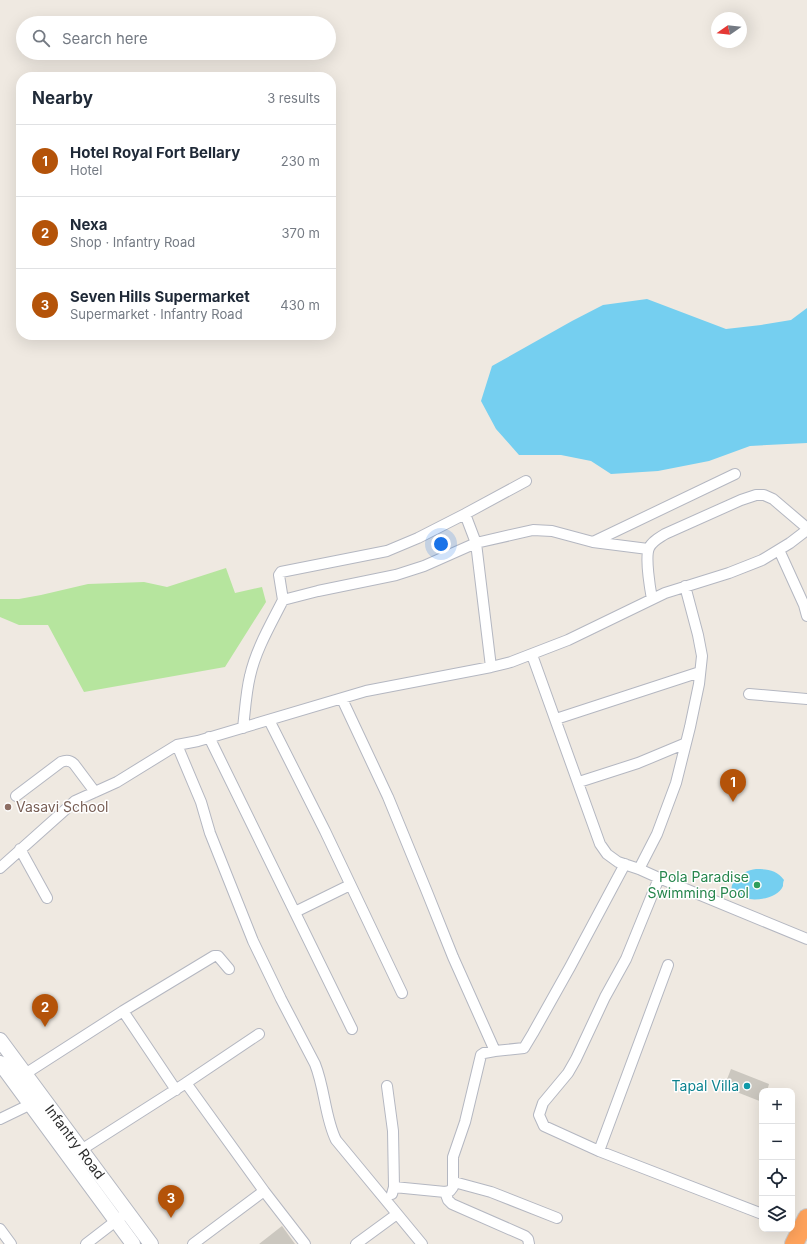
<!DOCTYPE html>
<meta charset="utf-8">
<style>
:root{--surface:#fff;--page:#f2f2f3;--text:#1f2937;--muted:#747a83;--line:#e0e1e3;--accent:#b45309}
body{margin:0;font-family:Inter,sans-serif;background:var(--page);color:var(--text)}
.controls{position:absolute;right:12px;bottom:12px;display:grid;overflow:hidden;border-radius:8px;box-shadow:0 4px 16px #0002}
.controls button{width:36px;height:36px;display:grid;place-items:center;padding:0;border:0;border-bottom:1px solid var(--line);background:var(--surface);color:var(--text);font:20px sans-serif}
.compass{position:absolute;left:711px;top:12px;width:36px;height:36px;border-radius:50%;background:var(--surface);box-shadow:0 4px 16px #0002;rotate:256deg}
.you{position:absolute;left:441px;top:544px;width:14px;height:14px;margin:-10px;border:3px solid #fff;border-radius:50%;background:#1a73e8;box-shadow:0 0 0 6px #1a73e833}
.badge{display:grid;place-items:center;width:26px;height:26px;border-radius:50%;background:var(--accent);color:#fff;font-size:13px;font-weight:700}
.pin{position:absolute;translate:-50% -33px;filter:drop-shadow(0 1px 2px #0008)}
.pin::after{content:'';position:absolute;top:21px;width:14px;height:12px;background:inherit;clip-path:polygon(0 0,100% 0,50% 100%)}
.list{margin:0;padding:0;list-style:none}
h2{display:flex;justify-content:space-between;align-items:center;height:52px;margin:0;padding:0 16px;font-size:17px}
h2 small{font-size:13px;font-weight:400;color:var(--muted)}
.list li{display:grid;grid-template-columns:26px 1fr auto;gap:12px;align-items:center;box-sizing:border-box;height:72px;padding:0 16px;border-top:1px solid var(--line)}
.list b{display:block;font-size:15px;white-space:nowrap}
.list p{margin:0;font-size:13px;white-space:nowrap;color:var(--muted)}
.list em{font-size:13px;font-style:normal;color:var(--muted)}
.icon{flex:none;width:22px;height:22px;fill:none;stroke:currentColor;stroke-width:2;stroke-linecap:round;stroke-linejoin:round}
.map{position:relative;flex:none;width:807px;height:1244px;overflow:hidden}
.search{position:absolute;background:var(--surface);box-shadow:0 4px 16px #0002;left:16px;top:16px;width:320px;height:44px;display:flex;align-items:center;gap:10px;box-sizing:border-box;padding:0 14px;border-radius:22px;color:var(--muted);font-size:15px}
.panel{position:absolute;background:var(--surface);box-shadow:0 4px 16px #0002;left:16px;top:72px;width:320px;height:268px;border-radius:16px}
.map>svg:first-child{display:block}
.green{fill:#b6e59e}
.water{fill:#75cff0}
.building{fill:#cbc7bf}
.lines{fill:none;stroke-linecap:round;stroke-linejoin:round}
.street-casing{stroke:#b4b7c1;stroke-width:12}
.secondary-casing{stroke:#b4b7c1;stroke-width:16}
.highway-casing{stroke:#c9c9c9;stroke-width:20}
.street{stroke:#fff;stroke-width:10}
.secondary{stroke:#fff;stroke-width:14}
.highway{stroke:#ffa35c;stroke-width:18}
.education-dot{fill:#8d6e63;stroke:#fff;stroke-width:1.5}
.leisure-dot{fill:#2e9e5b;stroke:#fff;stroke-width:1.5}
.culture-dot{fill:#0f9aa8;stroke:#fff;stroke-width:1.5}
.labels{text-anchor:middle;stroke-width:3;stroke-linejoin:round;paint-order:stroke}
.education-label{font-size:14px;fill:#785e54;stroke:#fff;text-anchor:start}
.leisure-label{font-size:14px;fill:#27864d;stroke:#fff;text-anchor:end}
.culture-label{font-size:14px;fill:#0d838f;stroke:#fff;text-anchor:end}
.street-label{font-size:14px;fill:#2e2e2e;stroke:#fff}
</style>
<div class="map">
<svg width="807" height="1244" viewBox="0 0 807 1244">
<rect width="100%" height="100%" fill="#efe9e1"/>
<path class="green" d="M226,568L235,593L262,587L266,602L225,667L84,692L48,625H19L0,617V599H19L41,595L88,584L144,582L167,587Z"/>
<path class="water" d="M647,299L726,329L761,325L791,320L807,308V443L750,446L709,461L658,471L611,474L591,461L561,455H519L496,429L481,401L492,366L572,321L603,305Z
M756,869C768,869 777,870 784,880C783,882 783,884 783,886C775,907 717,902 735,880C740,874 748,870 756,869Z"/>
<path class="building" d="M731,1069L769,1084L767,1091H762V1102L724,1087Z
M282,1226L295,1244H259Z"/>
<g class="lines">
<defs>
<path id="street" d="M465,514L476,543L491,667
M593,542L735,474
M779,550L804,605L807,616
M652,599C650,588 645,557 649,548C652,541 659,538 665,534L741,500L756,495H764L773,499L807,528
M283,600L279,575L281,572L387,551L418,538L465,514L526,481
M532,655L600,844L607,854L618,862L639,869L659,878L807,939
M749,694L807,699
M342,699L388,797L427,892L453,957L495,1051L524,1048L533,1033L570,967L625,864
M556,719L700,672
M269,720L325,831L402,993
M243,728C245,711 246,692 250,676C256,649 271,624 283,600L318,591L396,575L424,566L476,543L533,530L552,531L593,542L648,549
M209,737L352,1029
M177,745L201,802L210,833L253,941L281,999L315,1064C325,1089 325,1118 336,1140L422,1244
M579,782L638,763L686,743
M16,796L61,762C66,760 70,760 74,764L95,792
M20,849L47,898
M0,868L75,801L117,782L177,745L198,741L366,691L491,667L511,662L568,640L665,593L729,573L762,560L790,543L807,530
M639,869L657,834L676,783L690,727L699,684L702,656L698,635L685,586
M659,878L626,959L605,997L576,1059L568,1073L543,1103L539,1115L544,1126L599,1151L762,1214
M295,912L350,885
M123,1011L214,956H218L229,969
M25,1074L123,1011L176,1090
M186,1083L259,1034
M387,1086L393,1131L394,1187L392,1194
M0,1119L31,1104
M81,1150L186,1083L264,1191
M599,1151L668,965
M454,1182L491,1192L557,1218
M394,1187L445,1192L450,1191L453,1187V1157L465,1122L481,1055L484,1053L495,1051
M445,1192L448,1200L452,1204L525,1236L528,1239L529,1244
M0,1229L11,1244
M86,1244L121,1217
M193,1244L264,1191L305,1244
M356,1244L397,1214"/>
<path id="secondary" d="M0,1040L151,1244
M0,1063L133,1244"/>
<path id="highway" d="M794,1244L807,1218"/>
</defs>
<use href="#street" class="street-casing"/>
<use href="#secondary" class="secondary-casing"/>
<use href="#highway" class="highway-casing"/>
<use href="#street" class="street"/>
<use href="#secondary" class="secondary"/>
<use href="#highway" class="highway"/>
</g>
<circle class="education-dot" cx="8" cy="807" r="4"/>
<circle class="leisure-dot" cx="757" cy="885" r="4"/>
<circle class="culture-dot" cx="747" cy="1086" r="4"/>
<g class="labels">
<g class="education-label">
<text x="16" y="812">Vasavi School</text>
</g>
<g class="leisure-label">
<text x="749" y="882">Pola Paradise<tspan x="749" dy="16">Swimming Pool</tspan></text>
</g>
<g class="culture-label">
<text x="739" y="1091">Tapal Villa</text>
</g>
<g class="street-label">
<text transform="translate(75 1142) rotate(53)" y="5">Infantry Road</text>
</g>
</g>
</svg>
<div class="controls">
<button>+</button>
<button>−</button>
<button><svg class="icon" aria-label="locate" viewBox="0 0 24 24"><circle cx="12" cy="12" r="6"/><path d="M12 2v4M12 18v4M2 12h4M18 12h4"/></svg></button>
<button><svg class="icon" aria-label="layers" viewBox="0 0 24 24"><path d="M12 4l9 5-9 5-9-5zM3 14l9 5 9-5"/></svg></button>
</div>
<svg class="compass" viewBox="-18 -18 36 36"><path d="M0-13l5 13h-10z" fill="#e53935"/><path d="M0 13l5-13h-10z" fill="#747a83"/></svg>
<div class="you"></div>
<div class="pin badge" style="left:733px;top:802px">1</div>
<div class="pin badge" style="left:45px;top:1027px">2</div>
<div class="pin badge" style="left:171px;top:1218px">3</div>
<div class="search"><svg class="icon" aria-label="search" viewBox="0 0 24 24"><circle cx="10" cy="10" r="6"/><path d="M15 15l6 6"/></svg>Search here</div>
<section class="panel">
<h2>Nearby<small>3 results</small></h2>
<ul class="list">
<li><span class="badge">1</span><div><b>Hotel Royal Fort Bellary</b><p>Hotel</p></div><em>230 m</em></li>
<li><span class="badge">2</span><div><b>Nexa</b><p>Shop · Infantry Road</p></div><em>370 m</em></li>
<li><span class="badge">3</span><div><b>Seven Hills Supermarket</b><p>Supermarket · Infantry Road</p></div><em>430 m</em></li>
</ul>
</section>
</div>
